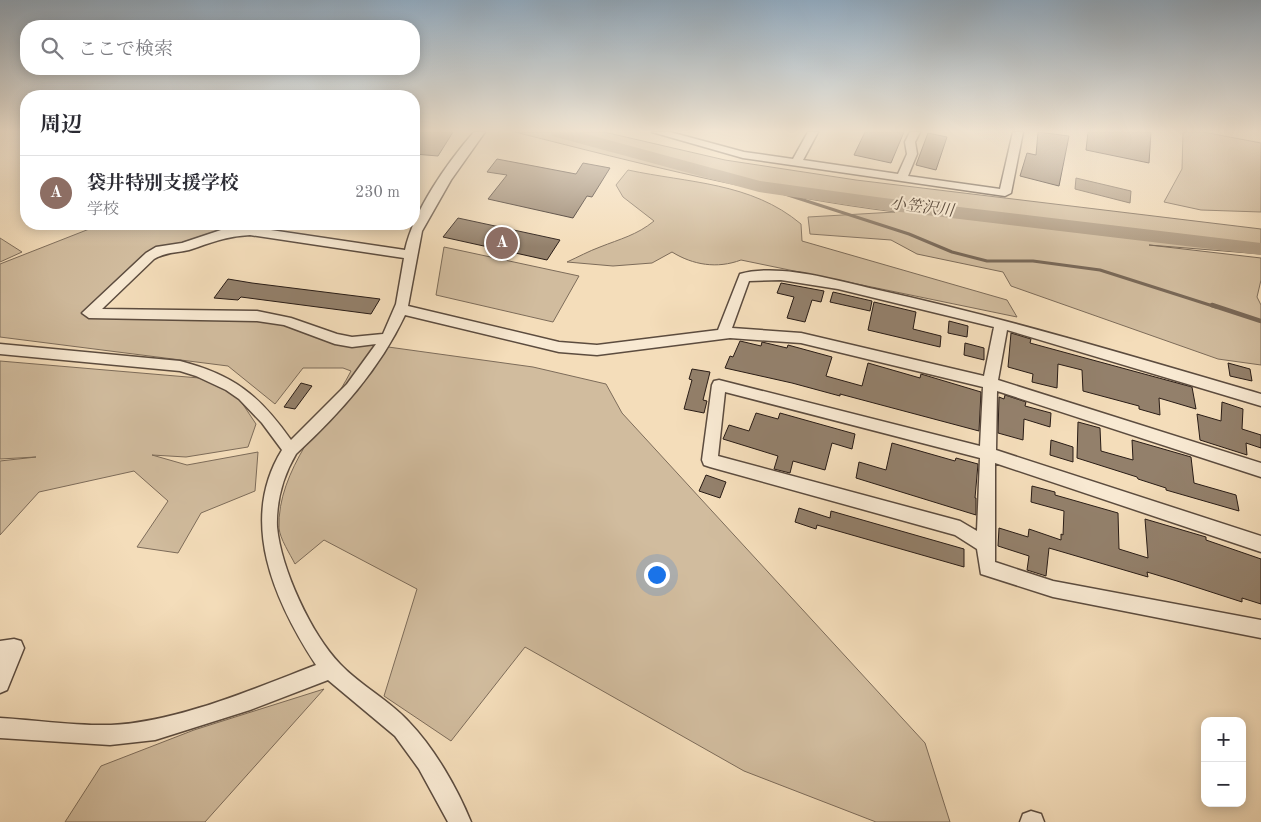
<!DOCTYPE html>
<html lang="ja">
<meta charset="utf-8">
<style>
:root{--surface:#fff;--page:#f7f7f7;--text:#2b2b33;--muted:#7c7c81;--line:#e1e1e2;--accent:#ea580c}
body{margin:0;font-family:"Old Standard TT","Noto Serif JP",serif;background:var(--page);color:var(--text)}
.controls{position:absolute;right:15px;bottom:15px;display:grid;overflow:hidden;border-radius:10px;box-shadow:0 2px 12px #0003}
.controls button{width:45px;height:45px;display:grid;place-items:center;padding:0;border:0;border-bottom:1px solid var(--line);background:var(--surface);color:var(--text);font:25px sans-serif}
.you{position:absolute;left:656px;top:574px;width:18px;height:18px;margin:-12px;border:4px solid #fff;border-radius:50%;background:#1a73e8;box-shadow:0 0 0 8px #1a73e833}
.badge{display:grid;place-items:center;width:32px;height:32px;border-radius:50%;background:var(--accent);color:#fff;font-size:16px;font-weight:700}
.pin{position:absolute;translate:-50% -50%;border:2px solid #fff;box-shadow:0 1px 5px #0006}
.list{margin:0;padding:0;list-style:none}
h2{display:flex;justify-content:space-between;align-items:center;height:65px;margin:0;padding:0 20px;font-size:21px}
h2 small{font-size:16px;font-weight:400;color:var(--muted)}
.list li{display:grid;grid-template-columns:32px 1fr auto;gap:15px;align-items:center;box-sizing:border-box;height:75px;padding:0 20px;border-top:1px solid var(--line)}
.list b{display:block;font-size:19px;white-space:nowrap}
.list p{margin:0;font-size:16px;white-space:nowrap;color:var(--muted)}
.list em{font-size:16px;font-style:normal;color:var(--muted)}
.icon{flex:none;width:28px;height:28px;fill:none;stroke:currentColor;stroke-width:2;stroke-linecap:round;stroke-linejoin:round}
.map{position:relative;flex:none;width:1261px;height:822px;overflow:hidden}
.search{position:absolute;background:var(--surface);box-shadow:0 2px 12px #0003;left:20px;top:20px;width:400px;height:55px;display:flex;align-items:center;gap:12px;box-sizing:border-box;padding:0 18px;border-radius:20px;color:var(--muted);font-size:19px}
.panel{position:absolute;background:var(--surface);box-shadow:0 2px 12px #0003;left:20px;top:90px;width:400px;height:140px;border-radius:20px}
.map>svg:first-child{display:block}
.green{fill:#d1bc9e;stroke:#7d6c5a}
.water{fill:#af9b82;stroke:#796857}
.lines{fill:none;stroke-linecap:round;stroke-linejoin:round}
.stream-far1{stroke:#796857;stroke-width:3}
.stream{stroke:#796857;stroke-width:4.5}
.river{fill:#af9b82;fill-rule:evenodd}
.building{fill:#93806b;stroke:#291c16}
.minor-casing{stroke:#5c4c3f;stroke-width:3}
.minor{fill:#f8e9d2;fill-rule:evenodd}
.labels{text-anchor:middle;stroke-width:4;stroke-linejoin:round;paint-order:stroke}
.far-water-label{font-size:16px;font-style:italic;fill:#5f4f41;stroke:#f8e9d2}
</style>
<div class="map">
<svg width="1261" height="822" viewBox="0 0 1261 822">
<rect width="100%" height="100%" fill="#f4ddba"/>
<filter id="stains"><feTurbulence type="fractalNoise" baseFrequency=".004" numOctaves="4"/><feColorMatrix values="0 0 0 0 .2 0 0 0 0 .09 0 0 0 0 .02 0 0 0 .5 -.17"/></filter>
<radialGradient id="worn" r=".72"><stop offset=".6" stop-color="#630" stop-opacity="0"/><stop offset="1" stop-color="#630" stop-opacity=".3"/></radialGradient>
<path class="green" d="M515,132H604L725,160L856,180L1261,229V254L1149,245L1261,258V280L1257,297L1261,305V365L1218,359L1011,286L1003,272L917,254L891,240L810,234L808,217L895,212C766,196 641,164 515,132Z
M1183,132H1203L1261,143V212L1201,210L1164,202L1182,169Z
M628,170C688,183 751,182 801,224L802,241L1007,300L1017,317L741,260C717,269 693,265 672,252L652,263L613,266L567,262C578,257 589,251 600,247C620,239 637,235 654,221L623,197L616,185Z
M102,224H253L250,231L150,256L89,313L264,317L352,342L533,367L606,384L622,413L925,743L950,822H876L744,771L525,647L451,741L384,696L417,589L324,540L295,564C290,554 280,539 279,528C277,470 326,420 351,371L343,368H303L275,404L228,366L0,337V264Z
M0,238L22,252L0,262Z
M444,247L579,276L553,322L436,295Z
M0,361L211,379L240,400L256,424L248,447L186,457L152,455L187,465L258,452L255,491L201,513L178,553L137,547L168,501L134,471L39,492L0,535V461L36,457L0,459Z
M324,689L205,822H65L101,766L194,730Z"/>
<path class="water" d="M1076,178L1131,191L1130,203L1075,189Z"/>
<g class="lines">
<path class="stream-far1" d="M760,186L909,234L952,252L987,261H1033L1100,270L1216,307"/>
<path class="stream" d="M1212,305L1261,321"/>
<path class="river" d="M550,132H579L760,181L884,198L1261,243V255L884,210L759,192L552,136Z"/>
</g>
<path class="building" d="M414,132H453L438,156L414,154Z
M865,132H904L891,163L854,155Z
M1038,132L1069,136L1059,186L1020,176L1027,153L1036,155Z
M1088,132H1151L1149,163L1086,150Z
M928,133L947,137L936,170L916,165Z
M497,159L576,174L583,163L610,168L592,197L587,196L573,218L488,199L507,175L487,172Z
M458,218L560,240L547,260L443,237Z
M228,279L252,283L380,299L371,314L241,297L238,300L214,298Z
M781,283L824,291L821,302L812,300L805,322L787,318L794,297L777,293Z
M833,292L872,301L870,311L830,302Z
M874,302L916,312L913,329L941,336L940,347L868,330Z
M949,321L968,326L967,337L948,333Z
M1011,333L1031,339L1030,343L1192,387L1196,409L1159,398L1160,415L1139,409V406L1083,391L1082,370L1058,364L1057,388L1032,382L1033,374L1008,367Z
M740,341L761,346L762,342L787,348L788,345L832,357L826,376L862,386L868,363L920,378L921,374L981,392L979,431L840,394V396L792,383L725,368L730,356L733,357Z
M965,343L984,348V360L964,355Z
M1228,363L1250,369L1252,381L1230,376Z
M692,369L710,372L703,400L707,401L704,413L684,409L692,380L689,379Z
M301,383L312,386L295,409L284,407Z
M1005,395L1026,402L1025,406L1051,413L1050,427L1024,419L1023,440L998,433L999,397L1004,399Z
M1222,402L1243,409L1242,429L1261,435V448L1246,443L1247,455L1200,440L1197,414L1221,421Z
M756,413L778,419L780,413L855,434L852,449L832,443L825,470L793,461L790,473L774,469L778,456L723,439L729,425L749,431Z
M1078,422L1100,428L1101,451L1133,460L1132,440L1191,457L1194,483L1236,495L1239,511L1166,490V488L1138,479L1137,477L1077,458Z
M1051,440L1073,447V462L1050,455Z
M892,443L955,461L956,458L978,464L975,498H976V515L856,478L859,462L886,470Z
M706,475L726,482L720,498L699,491Z
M1032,486L1055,492V495L1118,513L1119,549L1148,558L1145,519L1206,537V540L1261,559V604L1242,598V602L1177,581L1147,572L1148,577L1049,548L1046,576L1027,570L1029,556L998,546L999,528L1028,537L1029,529L1061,540V534L1063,535L1064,511L1031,502Z
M799,508L830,518L831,511L964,549V567L817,525L816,529L795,522Z"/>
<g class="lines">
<defs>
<path id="minor" d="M474,132H485L451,180L422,231L408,306L559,342L597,345L718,330L740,274C779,263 835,280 874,289C1005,318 1132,356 1261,394V406L1007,330L998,380L1261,463V477L997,391L996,450L1261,536V552L995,463V562L1053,581L1261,620V638L1053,597L981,574L977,549L955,535L710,467L704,465L702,460L712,385L714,381L719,380L980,446L983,387L801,343L730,338L597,355L559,352L405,315C379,370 340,413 296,454C283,476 276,502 277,527C281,569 311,634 340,664C361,686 389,700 409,722C435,749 457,788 471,822H448L419,769L395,736L328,680L250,710L155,740L110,745L0,738V718C36,720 74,726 111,725C177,722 253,689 316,665C275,602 238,521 282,450L262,423L239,399L226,390L196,376L180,371L0,354V344L180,361C234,375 259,395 291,440L347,384L376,344L352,347L335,344L284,325L257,321L89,318L82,313L146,253L156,247L182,243L227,228L250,227L405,250C414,210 447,163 474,132ZM250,235L404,258L396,304L383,334L352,337L337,334L291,318L257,311L102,309L154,259C166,252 176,253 189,250C210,243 227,236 250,235ZM781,280L838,289L994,327L984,376L801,333L732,328L749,281ZM725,392L980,458L977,531L960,521L718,456Z
M652,132H670L744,152L793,159L808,132H818L803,160L898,174L907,154L905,142L910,132H920L915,142L917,154L908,176L1000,189L1013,132H1023L1011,193L1005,196L743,158Z
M14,639L21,641L24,648L7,690L0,693V641Z
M1031,811L1041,814L1044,822H1020L1023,814Z"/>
</defs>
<use href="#minor" class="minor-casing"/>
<use href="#minor" class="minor"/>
</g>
<linearGradient id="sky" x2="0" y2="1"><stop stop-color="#91aabf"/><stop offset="0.53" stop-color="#faf0e0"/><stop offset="1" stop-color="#faf0e0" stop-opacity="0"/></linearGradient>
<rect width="1261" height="247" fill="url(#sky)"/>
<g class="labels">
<g class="far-water-label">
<text transform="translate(922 206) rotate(7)" y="6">小笠沢川</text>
</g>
</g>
<rect width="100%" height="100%" filter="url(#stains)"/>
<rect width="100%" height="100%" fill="url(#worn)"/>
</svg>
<div class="controls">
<button>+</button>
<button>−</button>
</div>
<div class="you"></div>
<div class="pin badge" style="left:502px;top:243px;background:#8d6e63">A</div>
<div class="search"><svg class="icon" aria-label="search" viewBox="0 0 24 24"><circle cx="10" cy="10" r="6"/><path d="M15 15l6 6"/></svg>ここで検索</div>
<section class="panel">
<h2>周辺<small></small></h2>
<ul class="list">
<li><span class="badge" style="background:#8d6e63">A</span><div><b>袋井特別支援学校</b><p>学校</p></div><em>230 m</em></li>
</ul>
</section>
</div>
